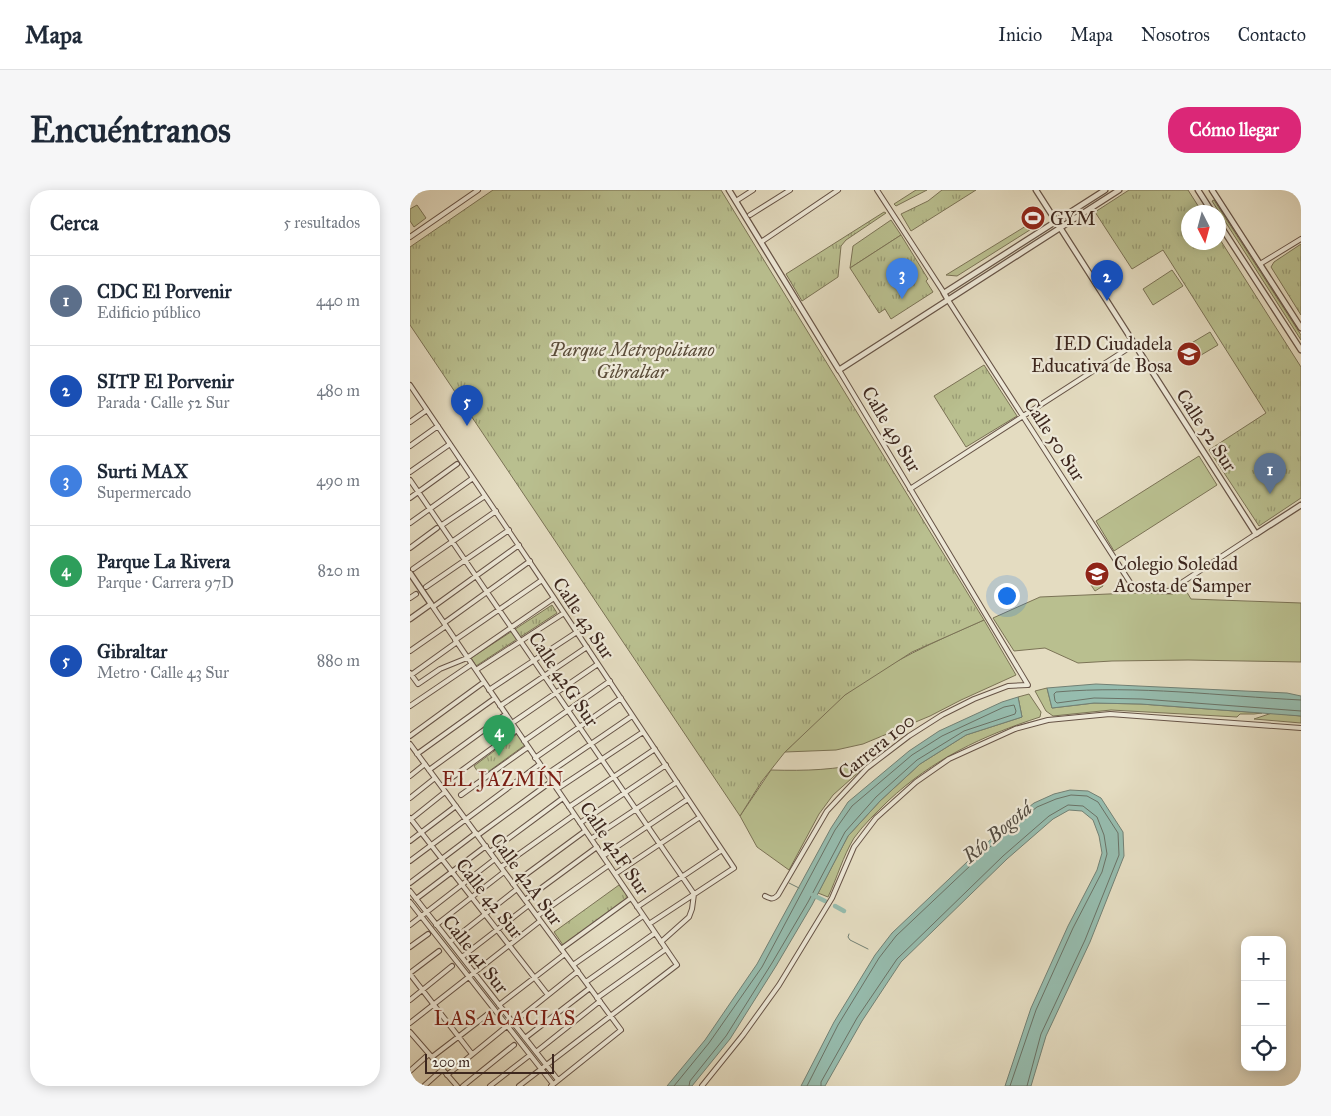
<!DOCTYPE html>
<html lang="es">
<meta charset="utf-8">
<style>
:root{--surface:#fff;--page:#f6f6f7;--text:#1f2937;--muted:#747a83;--line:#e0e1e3;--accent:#db2777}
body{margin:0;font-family:"IM FELL Great Primer",serif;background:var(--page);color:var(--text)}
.controls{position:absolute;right:15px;bottom:15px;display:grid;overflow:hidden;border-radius:10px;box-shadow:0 2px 12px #0003}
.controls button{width:45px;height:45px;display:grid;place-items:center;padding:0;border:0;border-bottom:1px solid var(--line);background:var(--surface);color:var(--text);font:25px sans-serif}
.compass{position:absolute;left:771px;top:15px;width:45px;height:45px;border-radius:50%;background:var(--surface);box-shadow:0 2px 12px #0003;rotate:174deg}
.scale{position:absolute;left:15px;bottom:12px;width:129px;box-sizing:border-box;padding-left:5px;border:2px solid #3d271e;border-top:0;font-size:14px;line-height:18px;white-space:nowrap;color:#3d271e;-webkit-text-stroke:4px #ede8d7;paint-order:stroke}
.you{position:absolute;left:596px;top:405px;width:18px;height:18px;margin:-12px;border:4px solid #fff;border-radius:50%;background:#1a73e8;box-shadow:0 0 0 8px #1a73e833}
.badge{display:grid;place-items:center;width:32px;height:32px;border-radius:50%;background:var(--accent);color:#fff;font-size:16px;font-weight:700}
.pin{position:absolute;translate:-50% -41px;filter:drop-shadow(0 1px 2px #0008)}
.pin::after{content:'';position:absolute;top:26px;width:18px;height:15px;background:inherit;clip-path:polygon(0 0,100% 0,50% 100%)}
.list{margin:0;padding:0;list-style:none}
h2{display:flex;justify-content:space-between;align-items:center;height:65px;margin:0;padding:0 20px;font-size:21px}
h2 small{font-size:16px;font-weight:400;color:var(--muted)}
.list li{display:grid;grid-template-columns:32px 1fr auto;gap:15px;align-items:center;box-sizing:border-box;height:90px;padding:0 20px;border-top:1px solid var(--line)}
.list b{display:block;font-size:19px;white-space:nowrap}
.list p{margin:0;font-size:16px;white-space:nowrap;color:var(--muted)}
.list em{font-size:16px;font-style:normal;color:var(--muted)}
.icon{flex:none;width:28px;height:28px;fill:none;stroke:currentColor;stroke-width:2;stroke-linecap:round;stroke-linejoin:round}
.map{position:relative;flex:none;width:891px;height:896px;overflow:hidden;border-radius:20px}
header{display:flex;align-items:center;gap:30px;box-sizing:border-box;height:70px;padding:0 25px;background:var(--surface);border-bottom:1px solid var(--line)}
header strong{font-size:24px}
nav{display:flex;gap:28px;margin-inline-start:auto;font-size:18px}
.intro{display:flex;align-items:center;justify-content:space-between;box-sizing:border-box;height:120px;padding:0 30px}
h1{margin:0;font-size:35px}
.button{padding:12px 22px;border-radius:20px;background:var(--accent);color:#fff;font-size:18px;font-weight:700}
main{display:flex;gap:30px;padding:0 30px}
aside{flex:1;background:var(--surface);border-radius:20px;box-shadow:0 2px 12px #0003}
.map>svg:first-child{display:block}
.green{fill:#b9bf8f;stroke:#7b7356}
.park{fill:url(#park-tufts);stroke:#7b7356}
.water{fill:#96bcae;stroke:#728074}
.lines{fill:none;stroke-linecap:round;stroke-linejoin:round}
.shore{stroke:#6a7266;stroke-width:1}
.stream{stroke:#728074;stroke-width:1}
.canal{stroke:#96bcae;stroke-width:4.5}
.minor-casing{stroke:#675447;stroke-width:6}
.tertiary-casing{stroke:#675447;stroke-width:7}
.minor{stroke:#ede8d7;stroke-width:4}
.tertiary{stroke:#ede8d7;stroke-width:4.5}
.labels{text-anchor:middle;stroke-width:4.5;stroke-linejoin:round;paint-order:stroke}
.poi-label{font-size:19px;fill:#3d271e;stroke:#ede8d7;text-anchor:start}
.park-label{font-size:19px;font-style:italic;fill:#5c4d3a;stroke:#ede8d7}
.street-label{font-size:19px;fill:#3d271e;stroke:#ede8d7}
.neighbourhood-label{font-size:20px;letter-spacing:1px;fill:#7a1f14;stroke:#ede8d7}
.water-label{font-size:20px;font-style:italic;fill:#534c42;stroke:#ede8d7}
</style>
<header>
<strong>Mapa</strong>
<nav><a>Inicio</a><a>Mapa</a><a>Nosotros</a><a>Contacto</a></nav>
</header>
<div class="intro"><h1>Encuéntranos</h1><a class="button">Cómo llegar</a></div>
<main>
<aside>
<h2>Cerca<small>5 resultados</small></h2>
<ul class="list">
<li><span class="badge" style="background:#5c6f8a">1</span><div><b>CDC El Porvenir</b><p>Edificio público</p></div><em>440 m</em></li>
<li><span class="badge" style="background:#1a4fb4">2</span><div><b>SITP El Porvenir</b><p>Parada · Calle 52 Sur</p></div><em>480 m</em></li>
<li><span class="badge" style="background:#3f7fe0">3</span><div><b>Surti MAX</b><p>Supermercado</p></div><em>490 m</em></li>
<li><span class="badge" style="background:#2e9e5b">4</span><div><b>Parque La Rivera</b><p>Parque · Carrera 97D</p></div><em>820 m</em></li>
<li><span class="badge" style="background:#1a4fb4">5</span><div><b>Gibraltar</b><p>Metro · Calle 43 Sur</p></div><em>880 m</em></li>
</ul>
</aside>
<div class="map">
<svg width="891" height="896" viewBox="0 0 891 896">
<defs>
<pattern id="park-tufts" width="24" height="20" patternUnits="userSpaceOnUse" patternTransform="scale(1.25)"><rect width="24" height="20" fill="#b9bf8f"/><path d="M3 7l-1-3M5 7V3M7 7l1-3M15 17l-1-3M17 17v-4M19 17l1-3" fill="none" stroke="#989b74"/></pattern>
</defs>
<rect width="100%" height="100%" fill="#e4dcc1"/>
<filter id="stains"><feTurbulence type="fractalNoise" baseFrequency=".004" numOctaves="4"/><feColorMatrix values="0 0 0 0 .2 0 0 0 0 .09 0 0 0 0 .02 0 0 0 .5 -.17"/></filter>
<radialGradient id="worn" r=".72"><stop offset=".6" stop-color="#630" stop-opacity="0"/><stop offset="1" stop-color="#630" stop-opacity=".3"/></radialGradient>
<path class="green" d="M506,0H517L486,16L484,14Z
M804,10L891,145V150L802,11Z
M7,15L16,28L4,37L0,31V19Z
M634,25V31L547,86L536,85Z
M481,30L491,45L440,78L443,56Z
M762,80L773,96L743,115L733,99Z
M800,142L808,155L776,174L768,161Z
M789,266L807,295L704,361L686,331Z
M685,383L693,396L685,401L677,389Z
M775,399L781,409L891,413V472L778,470L702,471L668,473L635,458L604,461L583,428L630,407L721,403L762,404Z
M574,430L606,485L551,510L520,526L453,554L426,560L375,562C395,543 414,521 436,504C478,472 526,451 574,430Z
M637,498L642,518L684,513L731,514L852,523L844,524H830L827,527L701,520L643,526L636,521L625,501Z
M619,504L631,522L630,527C572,546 523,569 478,611C466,623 454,634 444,648C433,666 427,688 418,707L408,703L438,646L470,611L510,574L556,545L612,527L608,507Z
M862,523L891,526V533L844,529Z
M460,572L423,605L409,624L379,680L347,657L330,626L361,580C397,581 425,580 460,572Z"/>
<path class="park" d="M83,0H311L574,430L502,462L435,505L375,562L352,591L330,626L0,135V57Z
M532,0H566L501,41L491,24L518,11Z
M719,0H778L792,22H778V52H808L809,48L891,177V308L849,336L799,260L856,223L753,60L722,79L685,22Z
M474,22L476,23L436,50L431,56L428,87L392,111L376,84Z
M491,45L518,89L516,91L523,102L481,129L475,119L469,123L440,78Z
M891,54V125L861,77L864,72Z
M574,175L607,226L556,257L524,206Z
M142,415L147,423L66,476L61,468Z
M107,544L115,555L71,587L64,576Z
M209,695L219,708L153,755L144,742Z"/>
<path class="water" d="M686,494L877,503L891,506V526L731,514L684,513L642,518L637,498Z
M608,507L612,527L556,545L510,574L470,611L438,646L402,715L366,776L320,849L282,896H257L295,850L347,774L421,638L438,612L499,561L529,541L592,512Z
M660,600L678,601L691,608L713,642L714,666L680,752L636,846L621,896H595L621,818L658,736L687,680L692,663L689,646L683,630L672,621L659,620L643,629L597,669L491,772L452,831L415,896H391L424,832L465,765L482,743L595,636L624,613L644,604Z"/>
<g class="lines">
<path class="shore" d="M891,510C810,506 728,495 646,502L644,504L645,511L647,513L684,508L732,509L891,521
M264,896L299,853L352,777L425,640L442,616L502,565L532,546L594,517L604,515L606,521L605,524L554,541L507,570L466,607L435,642L398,712L362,773L316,846L280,891L279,896
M397,896L428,835L469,768L486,746L598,640L627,617L646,609L661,605L677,606L688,612L708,643L709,665L675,750L631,844L617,896
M411,896V892L447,828L487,769L593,666L639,626L658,615L673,616L687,627L694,645L697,664L692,682L663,738L626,820L600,896"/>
<path class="stream" d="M379,693L389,698
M439,744L438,747L440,750L458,759"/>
<path class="canal" d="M403,705L415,711
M425,716L434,721"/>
<defs>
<path id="minor" d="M467,0L534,103
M326,11L343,0
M340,25L380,0
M0,47L68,0
M351,52L428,0
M850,74L891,49
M538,110L723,397L726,399L759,401L846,344
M0,195L132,390L324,678L239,734
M0,232L17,220
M0,256L28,236
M0,282L40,254
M0,290L284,704L282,719L279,727L251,752
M500,299L725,154
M0,308L47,274
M0,333L63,288
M32,335L75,306
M0,358L27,338
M3,379L86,321
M16,397L99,340
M0,408L6,404
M21,414L267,775L109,896
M23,417L109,355
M34,433L120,371
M45,450L132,390
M0,461L36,436
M66,480L154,423
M0,483L8,494L30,479L57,468L144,408
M1,485L47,452
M79,500L167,442
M0,516L62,474
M90,516L177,457
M102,533L188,474
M0,546L74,492
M114,551L200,491
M0,554L211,840L141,896
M7,564L85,508
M125,568L211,508
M19,580L96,524
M137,584L222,526
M0,586L15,574
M40,589L107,540
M147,599L233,542
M51,605L118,557
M0,608L25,588
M159,617L245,559
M0,628L138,805
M0,630L35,602
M170,633L256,575
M68,645L142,591
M181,649L267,592
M0,651L46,616
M80,662L153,608
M193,666L278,609
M0,671L130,574
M91,677L164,625
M205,684L290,627
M0,693L66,643
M103,694L175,641
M0,701L148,890
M355,706C361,709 363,710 368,705L417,621L457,578L499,546L532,525L564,509L598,496L618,495L429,180
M6,709L76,656
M115,710L187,657
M0,712L143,894
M227,717L312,660
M127,726L199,675
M0,735L85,669
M26,735L94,682
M40,752L107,699
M0,757L18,744
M151,759L221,708
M52,767L119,715
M163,775L233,726
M0,783L29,761
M0,784L62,864
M176,792L245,743
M187,808L256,759
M0,810L42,776
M89,815L155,764
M0,833L130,731
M103,833L168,781
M0,842L47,896
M115,848L180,798
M126,862L190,811
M22,867L78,824
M0,881L19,864
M37,885L97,836
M14,896L33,879
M53,896L104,855
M80,896L120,865
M292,896L333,845L369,795L422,708L444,657L466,628L506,592L539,569L605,539L638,530L700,524L891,538"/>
<path id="tertiary" d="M319,0L429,180L709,0
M626,0L846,344L891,315
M788,0L802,22
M802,0L891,138
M808,32L891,160
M538,110L534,103L695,0
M0,383L21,414L0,429"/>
</defs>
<use href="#minor" class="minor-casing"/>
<use href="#tertiary" class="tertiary-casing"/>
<use href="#minor" class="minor"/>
<use href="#tertiary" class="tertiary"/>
</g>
<defs>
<symbol id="stadium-disc" viewBox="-11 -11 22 22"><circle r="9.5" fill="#8f2418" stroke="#ede8d7"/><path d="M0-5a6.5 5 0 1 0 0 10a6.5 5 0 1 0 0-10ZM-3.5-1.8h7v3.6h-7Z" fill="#fff"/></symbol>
<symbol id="school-disc" viewBox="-11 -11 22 22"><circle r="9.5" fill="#8f2418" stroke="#ede8d7"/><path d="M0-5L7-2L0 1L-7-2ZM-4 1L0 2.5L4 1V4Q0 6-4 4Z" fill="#fff"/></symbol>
</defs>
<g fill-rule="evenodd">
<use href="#stadium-disc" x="609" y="14" width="28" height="28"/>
<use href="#school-disc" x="765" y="150" width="28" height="28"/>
<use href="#school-disc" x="673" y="370" width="28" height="28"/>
</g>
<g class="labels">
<g class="poi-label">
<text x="640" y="35">GYM</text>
<text x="762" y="160" text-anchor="end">IED Ciudadela<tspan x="762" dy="22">Educativa de Bosa</tspan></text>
<text x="704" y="380">Colegio Soledad<tspan x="704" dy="22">Acosta de Samper</tspan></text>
</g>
<g class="park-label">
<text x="222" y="166">Parque Metropolitano<tspan x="222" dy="22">Gibraltar</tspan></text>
</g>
<g class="street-label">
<text transform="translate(482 239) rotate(59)" y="7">Calle 49 Sur</text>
<text transform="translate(797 240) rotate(57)" y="7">Calle 52 Sur</text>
<text transform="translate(645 249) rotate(57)" y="7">Calle 50 Sur</text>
<text transform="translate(174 428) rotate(56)" y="7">Calle 43 Sur</text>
<text transform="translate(154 489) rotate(56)" y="7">Calle 42G Sur</text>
<text transform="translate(466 556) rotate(-39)" y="7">Carrera 100</text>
<text transform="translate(205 658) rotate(56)" y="7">Calle 42F Sur</text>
<text transform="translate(117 689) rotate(54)" y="7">Calle 42A Sur</text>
<text transform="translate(80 708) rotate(52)" y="7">Calle 42 Sur</text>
<text transform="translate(66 764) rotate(52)" y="7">Calle 41 Sur</text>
</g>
<g class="neighbourhood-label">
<text x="93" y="596">EL JAZMÍN</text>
<text x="95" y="835">LAS ACACIAS</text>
</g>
<g class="water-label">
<text transform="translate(587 642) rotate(-40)" y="7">Río Bogotá</text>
</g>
</g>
<rect width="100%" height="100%" filter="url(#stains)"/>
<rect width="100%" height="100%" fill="url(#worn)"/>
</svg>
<div class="controls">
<button>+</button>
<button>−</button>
<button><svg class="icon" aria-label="locate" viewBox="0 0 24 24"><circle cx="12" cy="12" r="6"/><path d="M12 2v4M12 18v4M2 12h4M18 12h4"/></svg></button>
</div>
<svg class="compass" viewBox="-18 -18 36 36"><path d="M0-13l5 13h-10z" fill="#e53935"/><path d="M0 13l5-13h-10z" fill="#747a83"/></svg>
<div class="scale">200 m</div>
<div class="you"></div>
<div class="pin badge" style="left:860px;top:304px;background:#5c6f8a">1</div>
<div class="pin badge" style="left:697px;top:111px;background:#1a4fb4">2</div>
<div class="pin badge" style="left:492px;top:109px;background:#3f7fe0">3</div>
<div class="pin badge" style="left:89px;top:566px;background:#2e9e5b">4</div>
<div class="pin badge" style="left:57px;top:236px;background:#1a4fb4">5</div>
</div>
</main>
